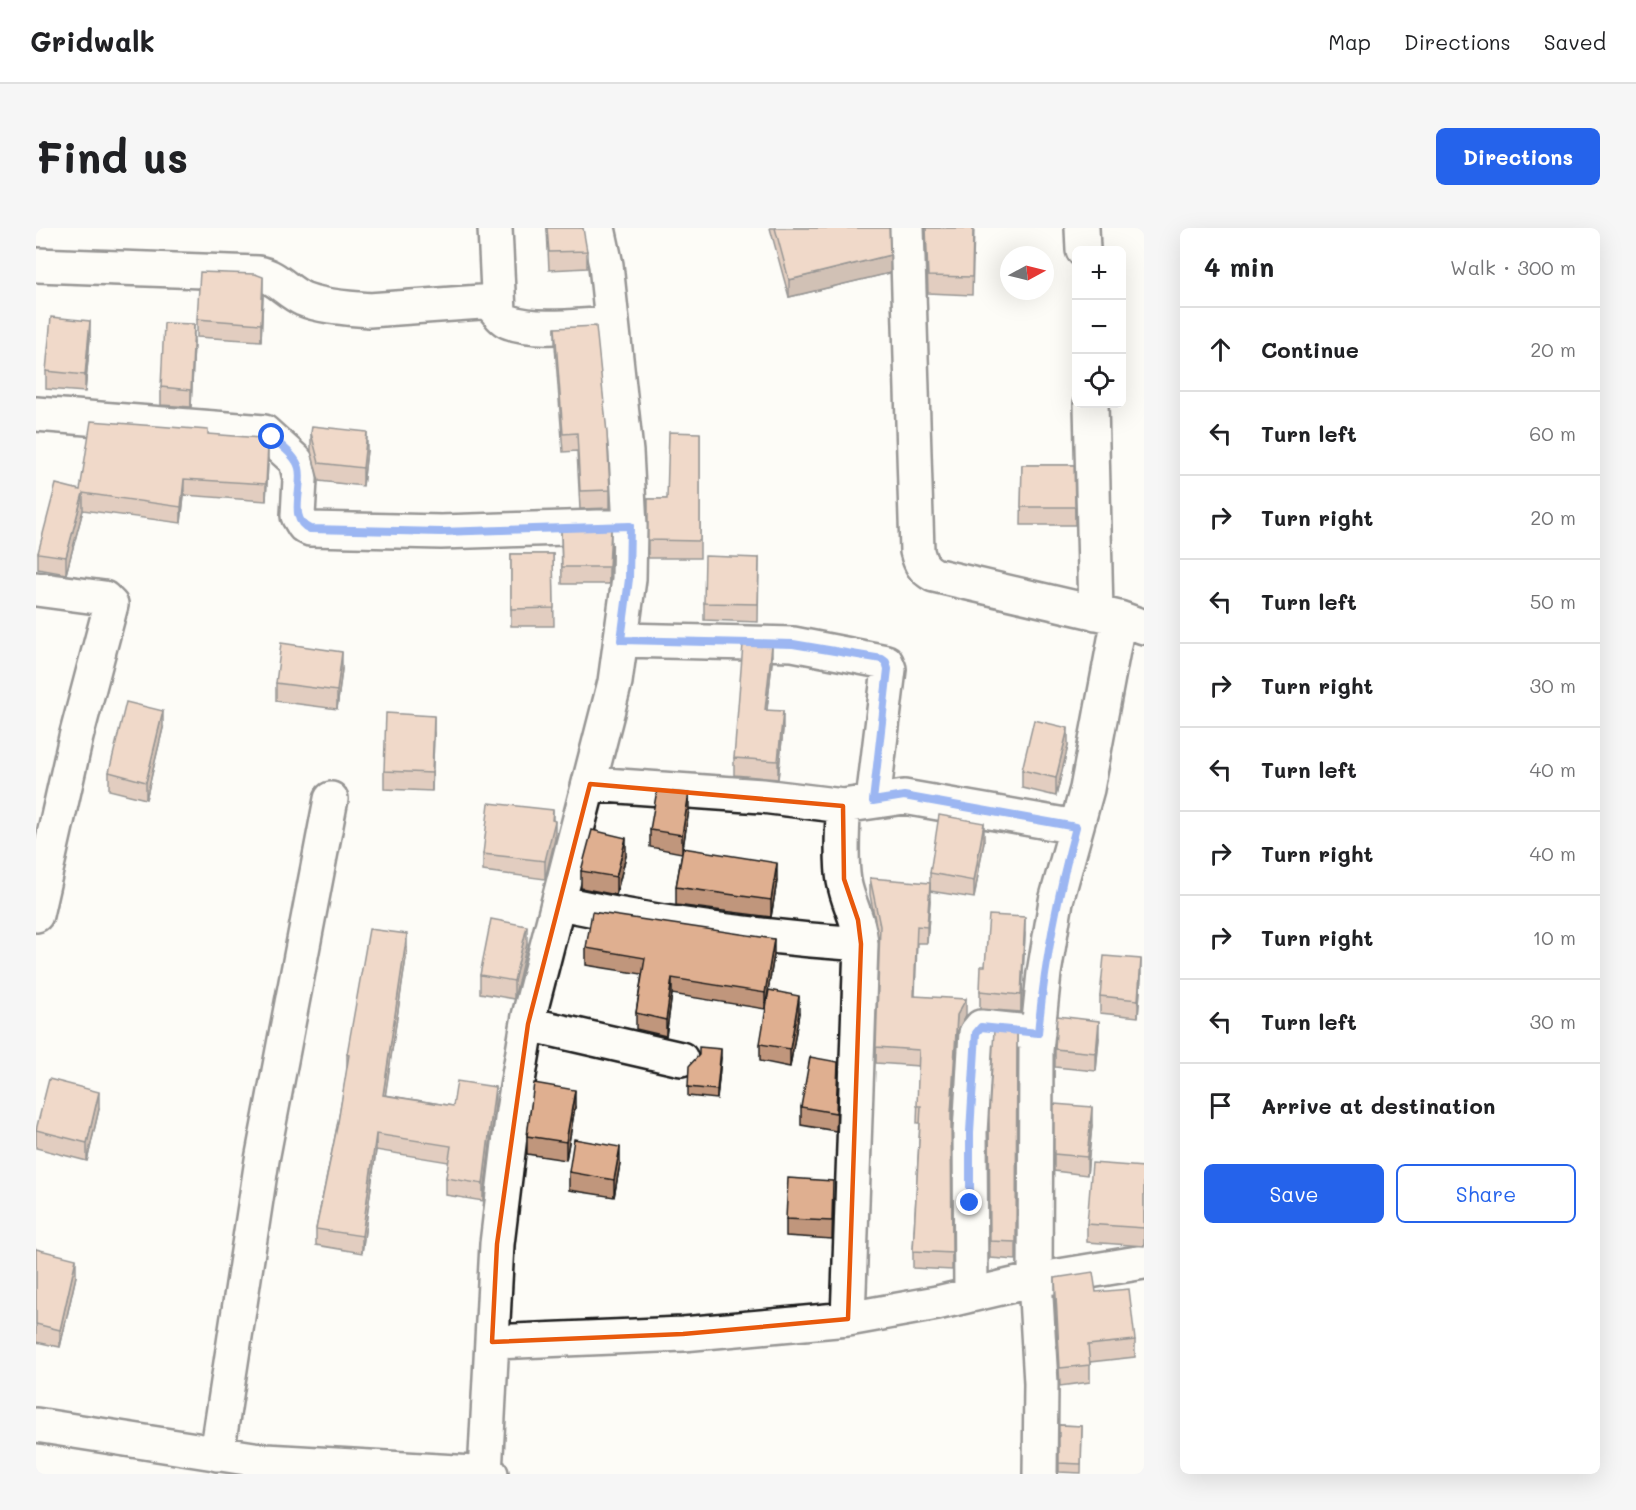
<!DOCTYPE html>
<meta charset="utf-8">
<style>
:root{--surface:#fff;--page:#f6f6f6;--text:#202124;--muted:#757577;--line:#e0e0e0;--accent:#2563eb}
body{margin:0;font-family:Mali,sans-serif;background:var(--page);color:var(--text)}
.controls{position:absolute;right:18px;top:18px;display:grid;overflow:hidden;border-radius:9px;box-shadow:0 6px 24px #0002}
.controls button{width:54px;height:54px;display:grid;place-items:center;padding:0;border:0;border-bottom:2px solid var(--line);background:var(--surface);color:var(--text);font:30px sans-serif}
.compass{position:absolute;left:964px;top:18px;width:54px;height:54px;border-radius:50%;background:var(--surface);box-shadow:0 6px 24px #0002;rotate:83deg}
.stop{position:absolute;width:18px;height:18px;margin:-14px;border:4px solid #2563eb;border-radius:50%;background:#fff}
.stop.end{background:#2563eb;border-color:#fff;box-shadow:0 2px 6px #0008}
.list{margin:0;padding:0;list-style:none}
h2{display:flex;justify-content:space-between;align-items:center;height:78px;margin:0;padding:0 24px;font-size:26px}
h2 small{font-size:20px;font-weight:400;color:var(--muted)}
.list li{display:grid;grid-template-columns:39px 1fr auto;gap:18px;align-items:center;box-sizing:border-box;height:84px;padding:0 24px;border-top:2px solid var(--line)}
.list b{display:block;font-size:22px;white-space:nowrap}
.list em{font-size:20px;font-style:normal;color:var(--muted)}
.actions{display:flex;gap:12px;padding:18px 24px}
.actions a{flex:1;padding:14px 0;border:2px solid var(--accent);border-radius:9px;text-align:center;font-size:21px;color:var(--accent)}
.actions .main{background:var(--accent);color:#fff}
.icon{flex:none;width:33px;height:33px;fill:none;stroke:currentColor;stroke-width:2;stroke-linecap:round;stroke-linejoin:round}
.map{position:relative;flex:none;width:1108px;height:1246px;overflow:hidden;border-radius:9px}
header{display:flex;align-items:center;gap:36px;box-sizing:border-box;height:84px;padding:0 30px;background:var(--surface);border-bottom:2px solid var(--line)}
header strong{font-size:28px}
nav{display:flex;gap:33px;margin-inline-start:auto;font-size:21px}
.intro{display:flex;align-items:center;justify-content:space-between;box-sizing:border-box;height:144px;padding:0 36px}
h1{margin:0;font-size:42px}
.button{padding:15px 27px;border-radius:9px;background:var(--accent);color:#fff;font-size:21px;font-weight:700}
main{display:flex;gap:36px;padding:0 36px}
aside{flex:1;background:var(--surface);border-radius:9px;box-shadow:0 6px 24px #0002}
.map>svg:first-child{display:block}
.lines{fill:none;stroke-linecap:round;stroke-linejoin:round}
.minor-casing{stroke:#1c1c1c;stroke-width:38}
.minor{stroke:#fdfcf7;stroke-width:33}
.wall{fill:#c0967c;stroke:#1c1c1c;stroke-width:1.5}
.shaded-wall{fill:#9c7a65;stroke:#1c1c1c;stroke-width:1.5}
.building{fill:#dfaf90;stroke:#1c1c1c;stroke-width:1.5}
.route{stroke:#2563eb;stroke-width:8}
.marked{fill:none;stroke:#e8590c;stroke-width:4.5;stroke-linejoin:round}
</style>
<header>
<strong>Gridwalk</strong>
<nav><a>Map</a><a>Directions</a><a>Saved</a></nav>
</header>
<div class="intro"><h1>Find us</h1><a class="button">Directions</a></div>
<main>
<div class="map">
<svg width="1108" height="1246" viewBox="0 0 1108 1246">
<rect width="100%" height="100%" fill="#fdfcf7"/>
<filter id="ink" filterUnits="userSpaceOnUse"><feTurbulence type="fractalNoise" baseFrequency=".0167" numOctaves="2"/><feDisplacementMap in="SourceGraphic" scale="12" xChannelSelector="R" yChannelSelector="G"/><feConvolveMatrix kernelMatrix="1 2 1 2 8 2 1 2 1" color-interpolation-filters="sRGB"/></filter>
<g filter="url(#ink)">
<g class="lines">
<defs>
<path id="minor" d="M459,0L463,85
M871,0L881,323C884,335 887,341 898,347L1083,390L1108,399
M1046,0L1047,22
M0,37L222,45C240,48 250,63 267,71C286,79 313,80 333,82L445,74C460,74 461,90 474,94C501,104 547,97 576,96
M1055,176L1060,385
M0,186L228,204L260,233L264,251L262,288L268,298L274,301L405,304L594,298
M0,361L68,370L75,377L40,509L0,687
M585,412L757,416L850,434L853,441L837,573
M554,556L726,568L807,578L868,569L1040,599
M807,578C807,603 804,629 808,653C812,676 824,693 825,716L812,1091
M524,675C623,696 723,709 825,716
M492,796L645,831
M935,1067L934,904L940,805L945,799L1002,805
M456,1114L647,1106L812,1091L901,1075L999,1052L1108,1034
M0,1197L230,1233L455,1246
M181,1226L226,932L295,571
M449,1246L461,1016L477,883L493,788L579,454L593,351L594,298L590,224L570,37L562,0
M1004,1246L1005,1155L999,1052L1000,822L1008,745L1020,673L1051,561L1083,390"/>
</defs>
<use href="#minor" class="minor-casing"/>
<use href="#minor" class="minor"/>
</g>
<path class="wall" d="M511,0L551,23V40L513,42Z
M734,0H853L854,45L753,69Z
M890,0H938L936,67L892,65Z
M227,67L225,113L161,109V91Z
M519,100L574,262V280L544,281L541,223L527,224L519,118Z
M54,110L49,164L10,161V143Z
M158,114L155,179L125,177V159Z
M275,205L331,222L327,258L283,253L275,223Z
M664,205V330H612V271H631Z
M172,206L232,233L230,273L148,267L145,295L47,282L30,346L2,341V325L44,262Z
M986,237H1038L1039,297H985Z
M525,301L575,317L573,356H526Z
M475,326H517L518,398H475Z
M723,330L722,394L668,392V375Z
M736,434L731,482L747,501L742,551L698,547V530Z
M306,441L301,481L240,473V455Z
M127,500L110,571L73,562V544Z
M398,505L396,563L348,561V543Z
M1032,518L1020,568L986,560V542Z
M653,582L647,620L741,653L735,689L640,677V659L646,625L614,619V602Z
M517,593L519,611L509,651L447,643V626Z
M948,613L938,670L894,663V645Z
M590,628L580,667L545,660V643Z
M834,650L894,672L891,715H881L879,768L930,787L921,804L915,901L916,1042L877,1040V1023L884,895H881L883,838L840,835L843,712L834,667Z
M989,706L985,784L944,781V763L949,738Z
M491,716L478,771L444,765V747Z
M550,720L738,727L729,781L636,766L630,808L600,801V785L606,746L550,737Z
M371,723L349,867L417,878L459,876L447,973L410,967V950L413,934L340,922L326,1025L280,1017V1001L302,894L311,843V826Z
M1105,749L1102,789L1064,785V768Z
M763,785L754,839L724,833V816Z
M981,804L980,1032L954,1030L953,887Z
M1063,810L1060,843L1019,839V821Z
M685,830L681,871L652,868V859Z
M802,852L800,903L765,897V879Z
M1018,876L1056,897L1051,947L1018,943Z
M539,879L530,932L491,926V908Z
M63,881L51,933L0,920V902Z
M584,936L578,969L533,962V944Z
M1108,939V1018L1051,1014V996Z
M797,971L796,1011L750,1008V991Z
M0,1021L40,1048L24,1119L0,1114Z
M1019,1050L1060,1064L1099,1112V1129L1054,1134V1154L1024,1158L1019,1068Z
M1023,1197L1046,1198L1045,1245L1023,1244Z"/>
<path class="shaded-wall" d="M854,27V45L753,69V52Z
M227,49V67L225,113V96Z
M54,93V110L49,164V147Z
M158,96V114L155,179V162Z
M331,204V222L327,258V240Z
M232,217V233L230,273V256Z
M148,251V267L145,295V279Z
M47,265V282L30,346V329Z
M575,300V317L573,356V339Z
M736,417V434L729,499V482Z
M306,424V441L301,481V463Z
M127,483V500L110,571V554Z
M747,483V501L742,551V533Z
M398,488V505L396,563V545Z
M1032,500V518L1020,568V550Z
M653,565V582L646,625V607Z
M517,582V600L519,593V611L509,651V633Z
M948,595V613L938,670V653Z
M590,610V628L580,667V649Z
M741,635V653L735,689V672Z
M894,655V672L891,715V699Z
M989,689V706L985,784V767Z
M491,698V716L478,771V753Z
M371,706V723L347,883V867Z
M738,711V727L729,781V765Z
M1105,731V749L1102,789V772Z
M636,750V766L630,808V792Z
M763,768V785L754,839V821Z
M930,771V787L921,804L915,903V886L921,787Z
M1063,793V810L1060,843V825Z
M685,821V830L681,871V862Z
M459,859V876L447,973V956Z
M539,862V879L530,932V914Z
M63,864V881L51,933V915Z
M1056,879V897L1051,947V929Z
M340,906V922L326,1025V1008Z
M584,919V936L578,969V952Z
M40,1031V1048L24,1119V1102Z"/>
<path class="building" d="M511,0H547L551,23L513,24Z
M739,0H853L854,27L753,52Z
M890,0H937L936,49L892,48Z
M164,44L219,46L227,49L225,96L161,91Z
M15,89L54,93L49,147L10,143Z
M128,95L158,96L155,162L125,159Z
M560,98L571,205L574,262L544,263L541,205L527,206L519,100Z
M55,193L172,202V206L225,210L232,217L230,256L148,251L145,279L47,265L30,329L2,325L20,256L44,262Z
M276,198L331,204L327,240L283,235L275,205Z
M633,204L664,205V313L612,312V271H631Z
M986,237H1038L1039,279H985Z
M575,300L573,339H526L525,301Z
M475,326H517L518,380L475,381Z
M669,328L723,330L722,376L668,375Z
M245,415L306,424L301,463L240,455Z
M707,416L736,417L729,482L747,483L742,533L698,530Z
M90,474L127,483L110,554L73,544Z
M350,485L398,488L396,545L348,543Z
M998,492L1032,500L1020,550L986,542Z
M621,562L653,565L646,607L614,602Z
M453,575L517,582L516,592L519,593L509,633L447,626Z
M903,587L948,595L938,653L894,645Z
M556,602L590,610L580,649L545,643Z
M647,620L741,635L735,672L640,659Z
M834,650L894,655L891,699L881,698L878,768L930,771L921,787L915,886L916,1025L877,1023L885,878H881L883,822L840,819L844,698Z
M556,684L738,711L729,765L636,750L630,792L600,785L609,730L550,720Z
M953,687L989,689L985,767L944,763L945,738H949Z
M455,691L491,698L478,753L444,747Z
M333,701L371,706L347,867L417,878L421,853L459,859L447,956L410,950L415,918L340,906L326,1008L280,1001L302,894L313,827L311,826Z
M1068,728L1105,731L1102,772L1064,768Z
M733,762L763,768L754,821L724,816Z
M1021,788L1063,793L1060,825L1019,821Z
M958,802L981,804L980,1014L954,1013L953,887Z
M663,819L685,821L681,862L652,859L653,838L663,827Z
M774,829L802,834L800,885L765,879Z
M13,851L63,864L51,915L0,902Z
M498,855L539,862L530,914L491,908Z
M1018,876L1056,879L1051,929L1018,926Z
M538,911L584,919L578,952L533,944Z
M1056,935L1108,939V1000L1051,996Z
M752,950L797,953L796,993L750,991Z
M0,1021L40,1031L24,1102L0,1096Z
M1057,1044L1060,1064L1093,1061L1099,1112L1052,1117L1054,1137L1024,1140L1019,1050Z
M1023,1197L1046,1198L1045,1236L1023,1235Z"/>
</g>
<g class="lines" filter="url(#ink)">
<path class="route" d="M236,209C245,218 260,228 263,240C268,259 251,292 274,301L405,304L594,298L593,351L585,412L757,416L846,431L850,434L852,441L837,573L868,568L1040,599C1021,668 1009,733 1002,805L945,799L940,805L934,904V975"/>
</g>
<path d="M0 0H1108V1246H0ZM554,556L807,578L808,651L822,692L825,716L812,1091L647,1106L456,1114L461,1016L492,796Z" fill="#fdfcf7" fill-opacity=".55" fill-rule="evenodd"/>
<path class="marked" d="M554,556L807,578L808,651L822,692L825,716L812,1091L647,1106L456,1114L461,1016L492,796Z"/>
</svg>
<div class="controls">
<button>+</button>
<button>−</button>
<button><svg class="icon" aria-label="locate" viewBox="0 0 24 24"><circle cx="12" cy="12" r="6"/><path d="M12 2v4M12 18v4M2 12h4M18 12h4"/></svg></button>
</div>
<svg class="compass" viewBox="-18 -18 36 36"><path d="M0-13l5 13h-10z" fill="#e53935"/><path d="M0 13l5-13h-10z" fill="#757577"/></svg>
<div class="stop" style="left:236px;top:209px"></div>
<div class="stop end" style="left:934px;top:975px"></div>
</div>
<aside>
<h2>4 min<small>Walk · 300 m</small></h2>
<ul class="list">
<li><svg class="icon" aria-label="ahead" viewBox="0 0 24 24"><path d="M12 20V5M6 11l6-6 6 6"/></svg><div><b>Continue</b></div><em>20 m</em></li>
<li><svg class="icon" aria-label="left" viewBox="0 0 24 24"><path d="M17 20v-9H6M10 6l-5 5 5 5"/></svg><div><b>Turn left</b></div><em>60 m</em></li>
<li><svg class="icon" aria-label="right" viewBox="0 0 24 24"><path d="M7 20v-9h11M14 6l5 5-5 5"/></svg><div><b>Turn right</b></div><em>20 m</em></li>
<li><svg class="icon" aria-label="left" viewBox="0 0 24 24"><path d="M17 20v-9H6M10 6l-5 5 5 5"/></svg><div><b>Turn left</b></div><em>50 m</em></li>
<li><svg class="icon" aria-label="right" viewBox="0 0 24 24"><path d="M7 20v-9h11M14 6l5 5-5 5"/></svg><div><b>Turn right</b></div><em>30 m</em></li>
<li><svg class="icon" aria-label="left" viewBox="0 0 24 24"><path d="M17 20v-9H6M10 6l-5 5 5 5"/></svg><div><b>Turn left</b></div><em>40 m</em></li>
<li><svg class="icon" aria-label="right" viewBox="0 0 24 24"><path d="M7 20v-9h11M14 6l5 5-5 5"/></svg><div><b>Turn right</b></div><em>40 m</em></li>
<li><svg class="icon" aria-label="right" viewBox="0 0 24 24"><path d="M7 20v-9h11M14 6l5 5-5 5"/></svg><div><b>Turn right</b></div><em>10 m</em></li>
<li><svg class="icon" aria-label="left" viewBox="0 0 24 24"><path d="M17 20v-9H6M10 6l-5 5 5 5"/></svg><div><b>Turn left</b></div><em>30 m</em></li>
<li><svg class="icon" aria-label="arrive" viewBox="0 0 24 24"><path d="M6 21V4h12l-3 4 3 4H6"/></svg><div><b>Arrive at destination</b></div></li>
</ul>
<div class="actions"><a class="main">Save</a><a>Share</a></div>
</aside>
</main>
